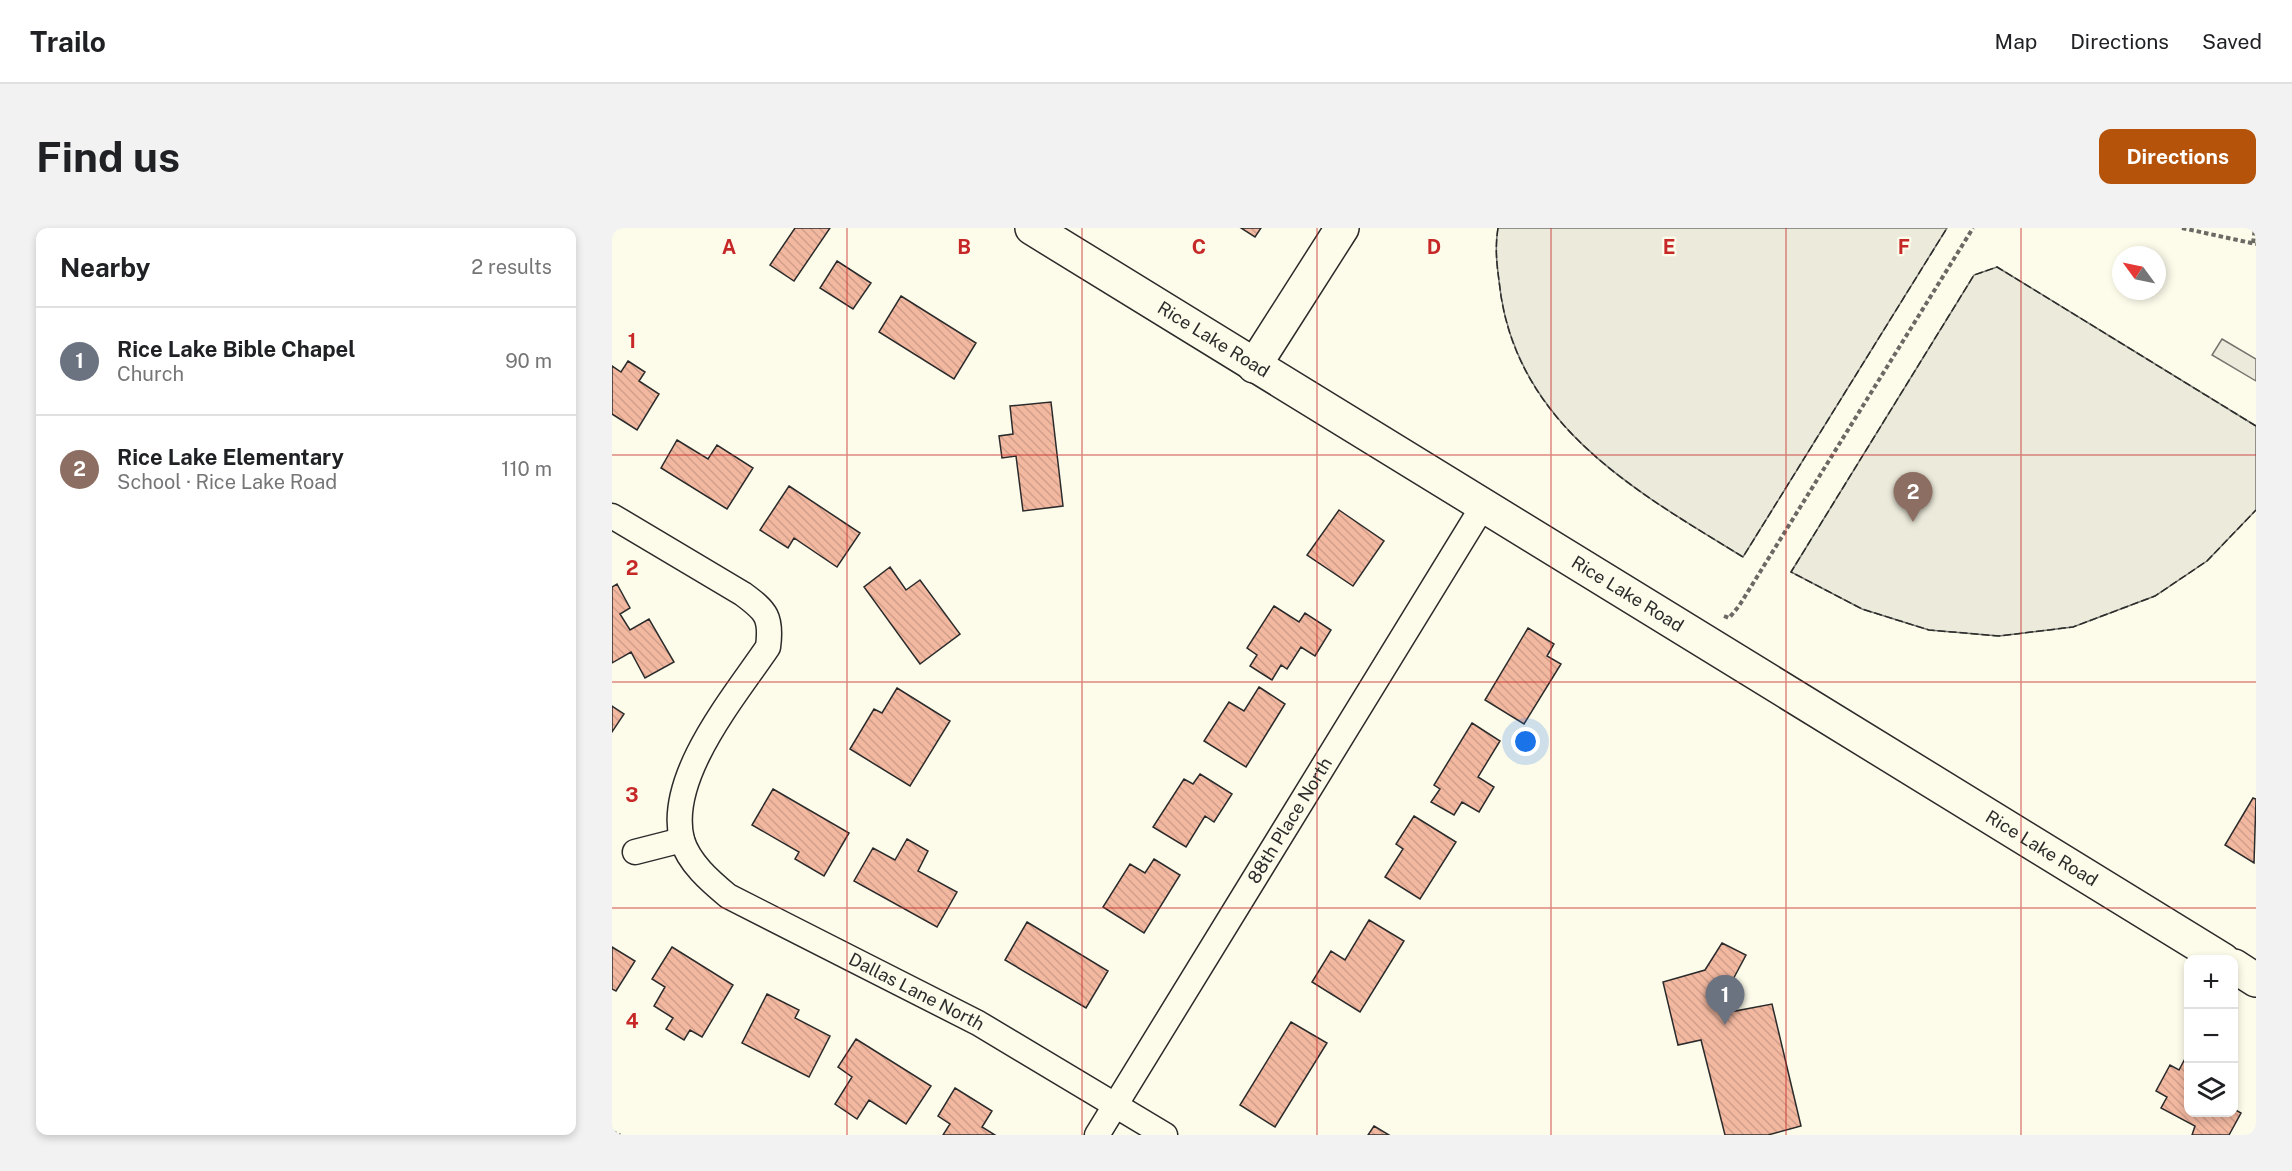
<!DOCTYPE html>
<meta charset="utf-8">
<style>
:root{--surface:#fff;--page:#f2f2f2;--text:#202124;--muted:#757577;--line:#e0e0e0;--accent:#b45309}
body{margin:0;font-family:"Public Sans",sans-serif;background:var(--page);color:var(--text)}
.controls{position:absolute;right:18px;bottom:18px;display:grid;overflow:hidden;border-radius:12px;box-shadow:0 3px 9px #0003}
.controls button{width:54px;height:54px;display:grid;place-items:center;padding:0;border:0;border-bottom:2px solid var(--line);background:var(--surface);color:var(--text);font:30px sans-serif}
.compass{position:absolute;left:1500px;top:18px;width:54px;height:54px;border-radius:50%;background:var(--surface);box-shadow:0 3px 9px #0003;rotate:303deg}
.you{position:absolute;left:914px;top:514px;width:21px;height:21px;margin:-15px;border:4px solid #fff;border-radius:50%;background:#1a73e8;box-shadow:0 0 0 9px #1a73e833}
.badge{display:grid;place-items:center;width:39px;height:39px;border-radius:50%;background:var(--accent);color:#fff;font-size:20px;font-weight:700}
.pin{position:absolute;translate:-50% -50px;filter:drop-shadow(0 2px 3px #0008)}
.pin::after{content:'';position:absolute;top:32px;width:21px;height:18px;background:inherit;clip-path:polygon(0 0,100% 0,50% 100%)}
.list{margin:0;padding:0;list-style:none}
h2{display:flex;justify-content:space-between;align-items:center;height:78px;margin:0;padding:0 24px;font-size:26px}
h2 small{font-size:20px;font-weight:400;color:var(--muted)}
.list li{display:grid;grid-template-columns:39px 1fr auto;gap:18px;align-items:center;box-sizing:border-box;height:108px;padding:0 24px;border-top:2px solid var(--line)}
.list b{display:block;font-size:22px;white-space:nowrap}
.list p{margin:0;font-size:20px;white-space:nowrap;color:var(--muted)}
.list em{font-size:20px;font-style:normal;color:var(--muted)}
.icon{flex:none;width:33px;height:33px;fill:none;stroke:currentColor;stroke-width:2;stroke-linecap:round;stroke-linejoin:round}
.map{position:relative;flex:none;width:1644px;height:907px;overflow:hidden;border-radius:12px}
header{display:flex;align-items:center;gap:36px;box-sizing:border-box;height:84px;padding:0 30px;background:var(--surface);border-bottom:2px solid var(--line)}
header strong{font-size:28px}
nav{display:flex;gap:33px;margin-inline-start:auto;font-size:21px}
.intro{display:flex;align-items:center;justify-content:space-between;box-sizing:border-box;height:144px;padding:0 36px}
h1{margin:0;font-size:42px}
.button{padding:15px 27px;border-radius:12px;background:var(--accent);color:#fff;font-size:21px;font-weight:700}
main{display:flex;gap:36px;padding:0 36px}
aside{flex:1;background:var(--surface);border-radius:12px;box-shadow:0 3px 9px #0003}
.map>svg:first-child{display:block}
.pitch{fill:#ecebdb;stroke:#74746e;stroke-width:1.5}
.building{fill:url(#building-back-hatch);stroke:#2b2b2b;stroke-width:1.5}
.lines{fill:none;stroke-linecap:round;stroke-linejoin:round}
.street-casing{stroke:#2b2b2b;stroke-width:27}
.secondary-casing{stroke:#2b2b2b;stroke-width:36}
.path{stroke:#6a6964;stroke-width:4;stroke-dasharray:4.5 3;stroke-linecap:butt}
.street{stroke:#fdfbea;stroke-width:24}
.secondary{stroke:#fdfbea;stroke-width:33}
.fence{stroke:#2b2b2b;stroke-width:1.5;stroke-dasharray:8 3;stroke-linecap:butt}
.grid{fill:none;stroke:#c62828;stroke-width:1.5;stroke-opacity:0.55}
.labels{text-anchor:middle;stroke-width:4.5;stroke-linejoin:round;paint-order:stroke}
.street-label{font-size:18px;fill:#2b2b2b;stroke:#fdfbea}
.grid-label{font-size:20px;text-anchor:middle;font-weight:bold;fill:#c62828;stroke:#fdfbea;stroke-width:4.5;stroke-linejoin:round;paint-order:stroke}
</style>
<header>
<strong>Trailo</strong>
<nav><a>Map</a><a>Directions</a><a>Saved</a></nav>
</header>
<div class="intro"><h1>Find us</h1><a class="button">Directions</a></div>
<main>
<aside>
<h2>Nearby<small>2 results</small></h2>
<ul class="list">
<li><span class="badge" style="background:#6b7280">1</span><div><b>Rice Lake Bible Chapel</b><p>Church</p></div><em>90 m</em></li>
<li><span class="badge" style="background:#8d6e63">2</span><div><b>Rice Lake Elementary</b><p>School · Rice Lake Road</p></div><em>110 m</em></li>
</ul>
</aside>
<div class="map">
<svg width="1644" height="907" viewBox="0 0 1644 907">
<defs>
<pattern id="building-back-hatch" width="6" height="6" patternUnits="userSpaceOnUse" patternTransform="scale(1.5)"><rect width="6" height="6" fill="#f2b8a0"/><path d="M-1 5l2 2M0 0l6 6M5-1l2 2" fill="none" stroke="#d09e8a"/></pattern>
</defs>
<rect width="100%" height="100%" fill="#fdfbea"/>
<path class="pitch" d="M886,0H1335L1131,329C1027,265 910,201 889,68C886,44 882,24 886,0Z
M1385,39L1644,198V282L1595,333L1543,368L1461,399L1387,408L1317,402L1250,381L1179,344L1362,47Z
M1610,111L1644,131V153L1600,127Z"/>
<path class="building" d="M183,0H218L182,53L158,37Z
M629,0H649L643,9Z
M225,33L259,55L241,81L208,60Z
M289,68L364,115L342,151L267,104Z
M16,133L33,144L27,153L47,166L25,202L0,186V138L9,144Z
M439,174L451,278L411,283L404,228L390,230L387,208L401,206L398,178Z
M65,212L96,231L105,217L141,240L115,281L49,240Z
M177,258L248,305L225,339L182,310L176,320L148,302Z
M727,282L772,313L741,358L695,327Z
M278,339L294,362L308,352L348,406L308,436L252,359Z
M5,356L18,380L8,386L18,402L37,391L62,434L33,450L19,424L0,435V359Z
M662,378L687,394L693,385L719,402L703,428L689,419L675,441L669,437L660,452L638,438L645,427L635,420Z
M916,400L942,416L935,428L949,436L912,496L873,472Z
M647,459L673,476L634,539L592,513L617,474L632,483Z
M285,460L338,493L298,558L238,521L262,481L270,485Z
M0,478L12,486L0,504Z
M860,495L888,513L866,549L882,559L867,584L850,574L842,587L819,574L828,561L822,557Z
M588,546L620,566L602,594L593,588L574,619L541,599L572,551L581,556Z
M161,561L237,605L212,648L183,631L187,624L140,597Z
M1641,570L1644,571L1642,635L1613,617Z
M802,588L844,614L808,671L773,649L791,621L784,616Z
M295,611L316,623L306,643L345,664L325,699L242,653L261,620L283,632Z
M542,631L568,647L532,705L491,679L518,636L533,645Z
M757,692L792,713L748,784L700,754L719,723L733,732Z
M415,694L496,743L474,780L393,732Z
M1110,715L1134,727L1118,757L1123,783L1160,776L1189,898L1156,907H1113L1089,812L1066,817L1051,754L1093,742Z
M0,719L23,733L4,763L0,761Z
M60,719L121,757L90,809L78,802L72,812L54,801L61,790L42,778L53,759L40,751Z
M155,766L187,782L183,790L218,808L197,849L130,815Z
M679,794L715,815L663,899L628,877Z
M244,811L319,858L294,896L257,872L245,891L223,876L240,849L226,839Z
M1576,825V884H1622V881L1629,885L1617,907H1580L1583,898L1549,880L1555,869L1544,863L1558,837L1567,842Z
M343,860L380,883L370,899L383,907H331L338,896L326,888Z
M762,898L777,907H756Z"/>
<g class="lines">
<defs>
<g id="street">
<path id="s1" d="M0,288L131,366C154,383 160,389 156,419C123,468 54,549 70,612C77,635 98,653 116,668L366,795L553,907"/>
<path d="M23,624L70,612"/>
<path id="s2" d="M485,907L871,278"/>
</g>
<g id="secondary">
<path id="s3" d="M420,0L1611,732"/>
<path d="M642,138L730,0"/>
<path d="M1622,738L1644,752"/>
</g>
</defs>
<use href="#street" class="street-casing"/>
<use href="#secondary" class="secondary-casing"/>
<path class="path" d="M1570,0L1644,16
M1641,15L1643,0
M1112,388L1117,390L1127,378L1361,0
M0,904L8,907"/>
<use href="#street" class="street"/>
<use href="#secondary" class="secondary"/>
<path class="fence" d="M886,0C882,24 886,44 889,68C910,201 1027,265 1131,329L1335,0
M1644,198L1385,39L1362,47L1179,344L1250,381L1317,402L1387,408L1461,399L1543,368L1595,333L1644,282"/>
</g>
<path class="grid" d="M235,0V907M470,0V907M705,0V907M939,0V907M1174,0V907M1409,0V907M0,227H1644M0,454H1644M0,680H1644"/>
<g class="labels">
<g class="street-label">
<text dy="6" stroke="none"><textPath href="#s3" startOffset="213">Rice Lake Road</textPath></text>
<text dy="6" stroke="none"><textPath href="#s3" startOffset="699">Rice Lake Road</textPath></text>
<text dy="6" stroke="none"><textPath href="#s2" startOffset="369">88th Place North</textPath></text>
<text dy="6" stroke="none"><textPath href="#s3" startOffset="1185">Rice Lake Road</textPath></text>
<text dy="6" stroke="none"><textPath href="#s1" startOffset="718">Dallas Lane North</textPath></text>
</g>
</g>
<g class="grid-label">
<text x="117" y="26">A</text>
<text x="352" y="26">B</text>
<text x="587" y="26">C</text>
<text x="822" y="26">D</text>
<text x="1057" y="26">E</text>
<text x="1292" y="26">F</text>
<text x="20" y="120">1</text>
<text x="20" y="347">2</text>
<text x="20" y="574">3</text>
<text x="20" y="800">4</text>
</g>
</svg>
<div class="controls">
<button>+</button>
<button>−</button>
<button><svg class="icon" aria-label="layers" viewBox="0 0 24 24"><path d="M12 4l9 5-9 5-9-5zM3 14l9 5 9-5"/></svg></button>
</div>
<svg class="compass" viewBox="-18 -18 36 36"><path d="M0-13l5 13h-10z" fill="#e53935"/><path d="M0 13l5-13h-10z" fill="#757577"/></svg>
<div class="you"></div>
<div class="pin badge" style="left:1113px;top:797px;background:#6b7280">1</div>
<div class="pin badge" style="left:1301px;top:294px;background:#8d6e63">2</div>
</div>
</main>
